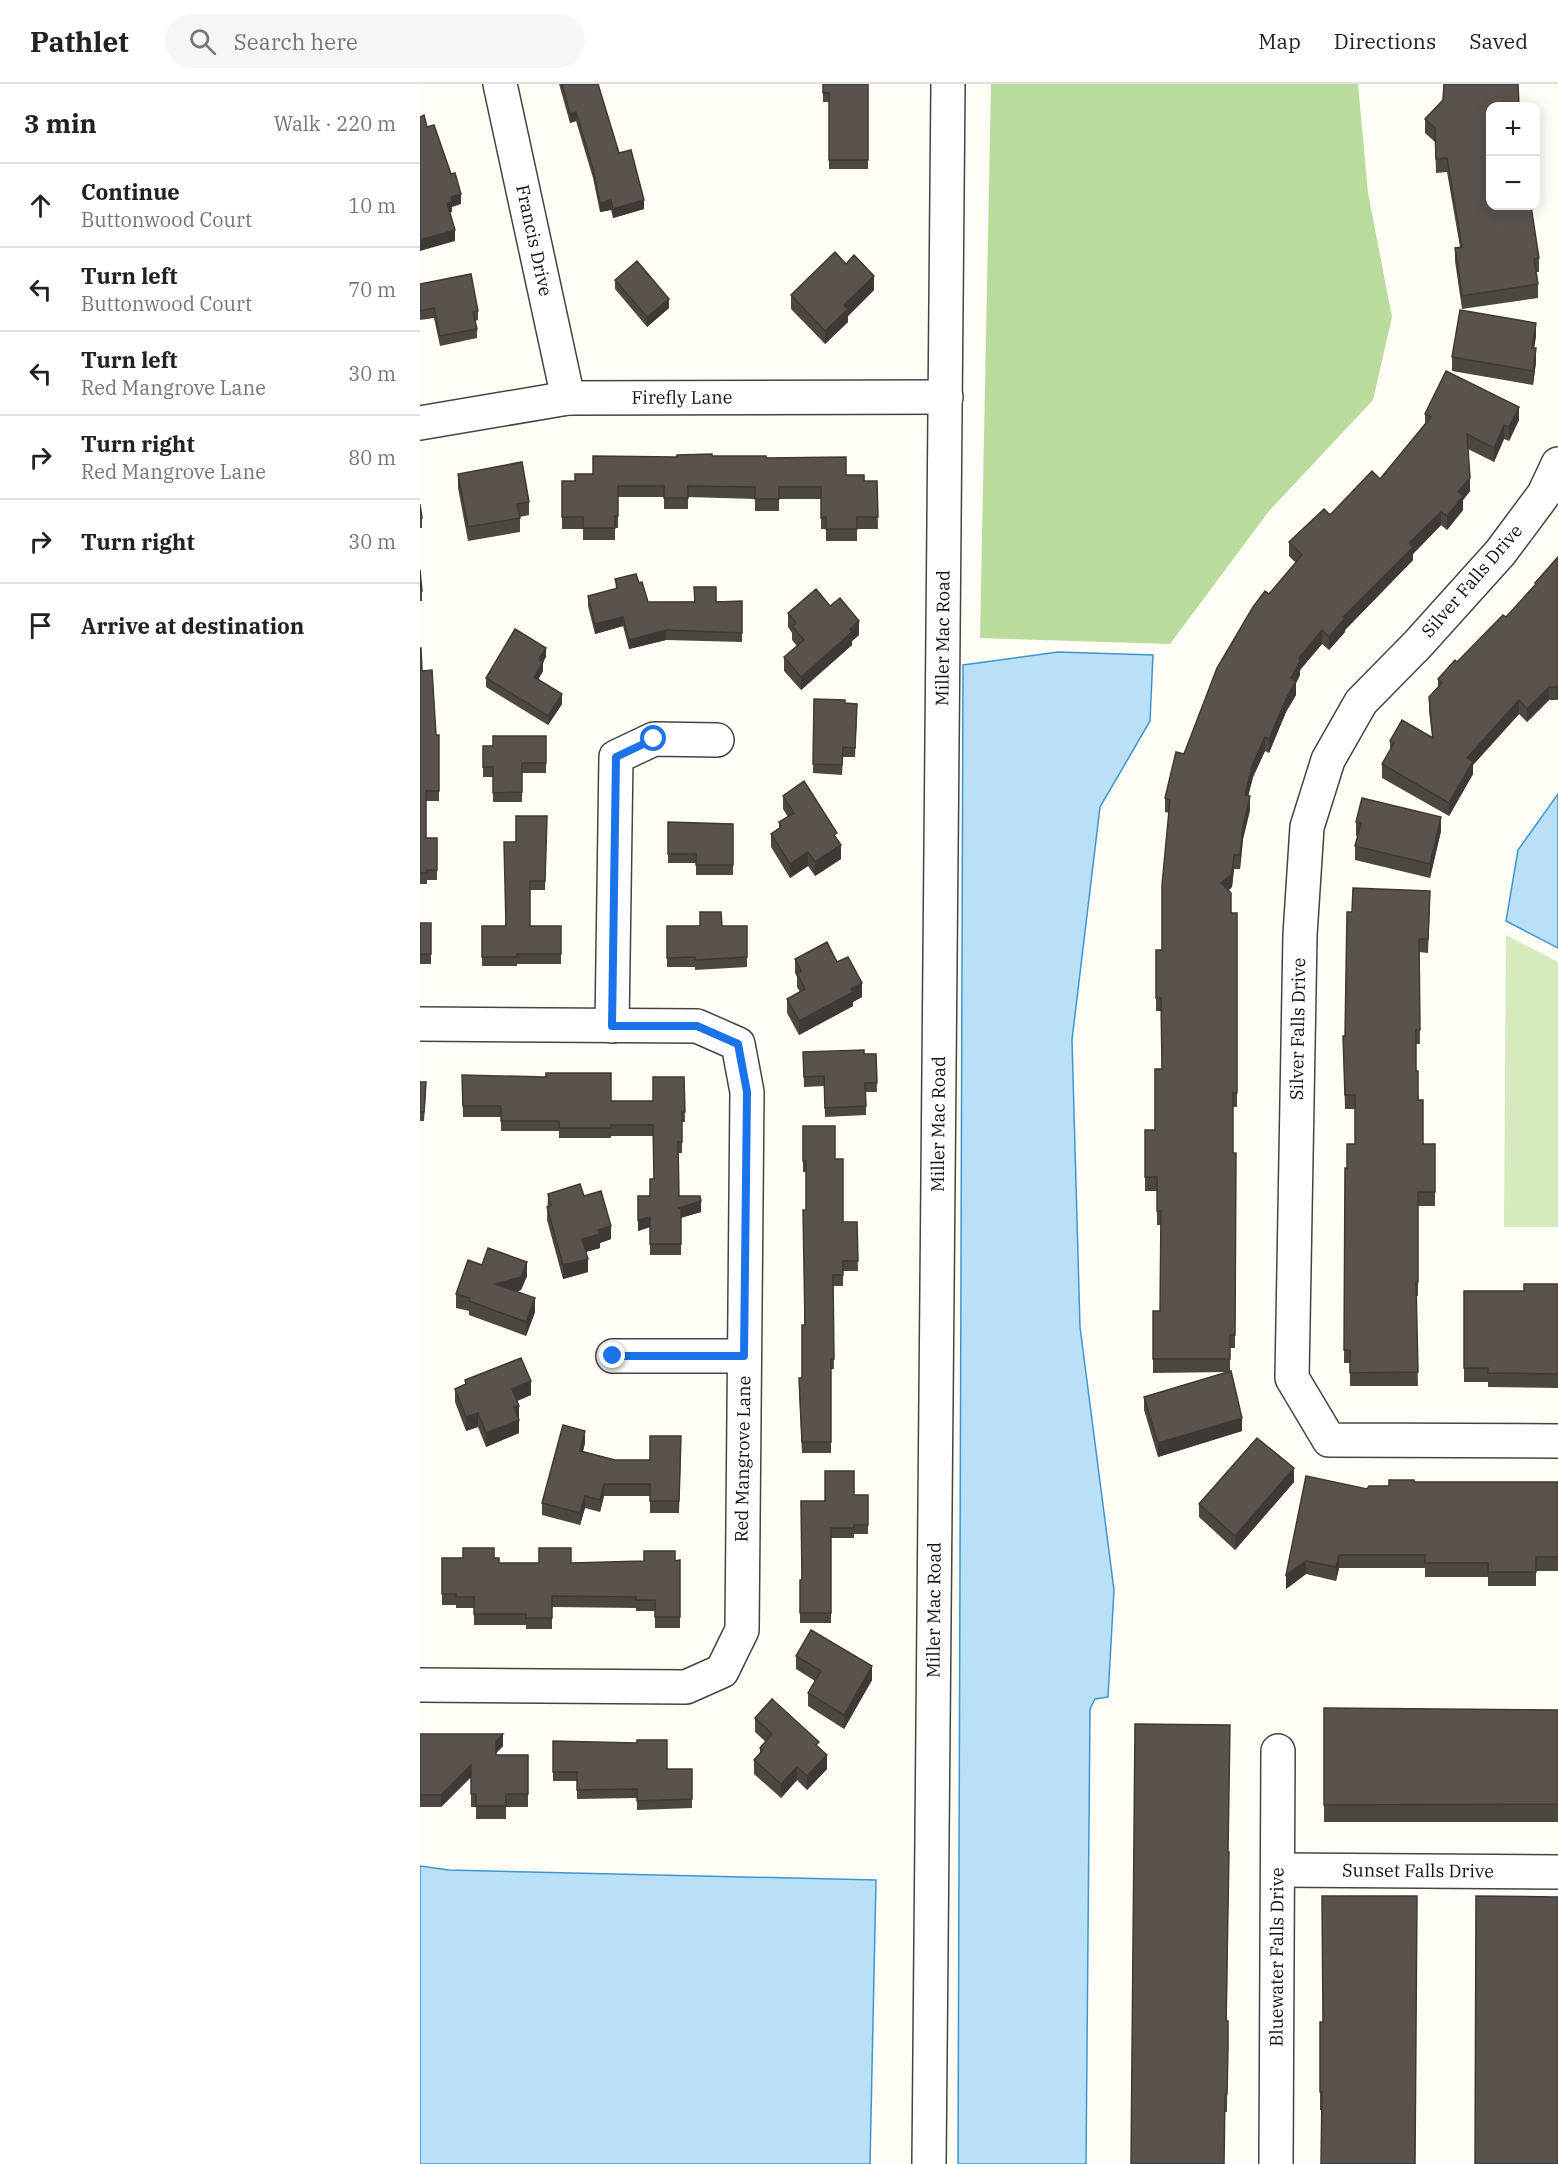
<!DOCTYPE html>
<meta charset="utf-8">
<style>
:root{--surface:#fff;--page:#f6f6f6;--text:#222;--muted:#767676;--line:#e0e0e0}
body{margin:0;font-family:"IBM Plex Serif",serif;background:var(--page);color:var(--text)}
.controls{position:absolute;right:18px;top:18px;display:grid;overflow:hidden;border-radius:12px;box-shadow:0 3px 15px #0003}
.controls button{width:54px;height:54px;display:grid;place-items:center;padding:0;border:0;border-bottom:2px solid var(--line);background:var(--surface);color:var(--text);font:30px sans-serif}
.stop{position:absolute;width:18px;height:18px;margin:-14px;border:4px solid #1a73e8;border-radius:50%;background:#fff}
.stop.end{background:#1a73e8;border-color:#fff;box-shadow:0 2px 6px #0008}
.list{margin:0;padding:0;list-style:none}
h2{display:flex;justify-content:space-between;align-items:center;height:78px;margin:0;padding:0 24px;font-size:26px}
h2 small{font-size:20px;font-weight:400;color:var(--muted)}
.list li{display:grid;grid-template-columns:39px 1fr auto;gap:18px;align-items:center;box-sizing:border-box;height:84px;padding:0 24px;border-top:2px solid var(--line)}
.list b{display:block;font-size:22px;white-space:nowrap}
.list p{margin:0;font-size:20px;white-space:nowrap;color:var(--muted)}
.list em{font-size:20px;font-style:normal;color:var(--muted)}
.icon{flex:none;width:33px;height:33px;fill:none;stroke:currentColor;stroke-width:2;stroke-linecap:round;stroke-linejoin:round}
.map{position:relative;flex:none;width:1138px;height:2080px;overflow:hidden}
header{display:flex;align-items:center;gap:36px;box-sizing:border-box;height:84px;padding:0 30px;background:var(--surface);border-bottom:2px solid var(--line)}
header strong{font-size:28px}
nav{display:flex;gap:33px;margin-inline-start:auto;font-size:21px}
.search{width:420px;height:54px;background:var(--page);display:flex;align-items:center;gap:15px;box-sizing:border-box;padding:0 21px;border-radius:33px;color:var(--muted);font-size:22px}
main{display:flex}
aside{flex:1;background:var(--surface)}
.map>svg:first-child{display:block}
.green{fill:#d5ebbd}
.forest{fill:#b9dc9c}
.water{fill:#b9e0f7;stroke:#3f96cf;stroke-width:1.5}
.lines{fill:none;stroke-linecap:round;stroke-linejoin:round}
.minor-casing{stroke:#444;stroke-width:36}
.minor{stroke:#fff;stroke-width:33}
.wall{fill:#4d4742}
.shaded-wall{fill:#3f3936}
.building{fill:#5a524d;stroke:#3f3936;stroke-width:1.5}
.route{stroke:#1a73e8;stroke-width:8}
.labels{text-anchor:middle;stroke-width:6;stroke-linejoin:round;paint-order:stroke}
.street-label{font-size:18px;fill:#111;stroke:#fff}
</style>
<header>
<strong>Pathlet</strong>
<div class="search"><svg class="icon" aria-label="search" viewBox="0 0 24 24"><circle cx="10" cy="10" r="6"/><path d="M15 15l6 6"/></svg>Search here</div>
<nav><a>Map</a><a>Directions</a><a>Saved</a></nav>
</header>
<main>
<aside>
<h2>3 min<small>Walk · 220 m</small></h2>
<ul class="list">
<li><svg class="icon" aria-label="ahead" viewBox="0 0 24 24"><path d="M12 20V5M6 11l6-6 6 6"/></svg><div><b>Continue</b><p>Buttonwood Court</p></div><em>10 m</em></li>
<li><svg class="icon" aria-label="left" viewBox="0 0 24 24"><path d="M17 20v-9H6M10 6l-5 5 5 5"/></svg><div><b>Turn left</b><p>Buttonwood Court</p></div><em>70 m</em></li>
<li><svg class="icon" aria-label="left" viewBox="0 0 24 24"><path d="M17 20v-9H6M10 6l-5 5 5 5"/></svg><div><b>Turn left</b><p>Red Mangrove Lane</p></div><em>30 m</em></li>
<li><svg class="icon" aria-label="right" viewBox="0 0 24 24"><path d="M7 20v-9h11M14 6l5 5-5 5"/></svg><div><b>Turn right</b><p>Red Mangrove Lane</p></div><em>80 m</em></li>
<li><svg class="icon" aria-label="right" viewBox="0 0 24 24"><path d="M7 20v-9h11M14 6l5 5-5 5"/></svg><div><b>Turn right</b></div><em>30 m</em></li>
<li><svg class="icon" aria-label="arrive" viewBox="0 0 24 24"><path d="M6 21V4h12l-3 4 3 4H6"/></svg><div><b>Arrive at destination</b></div></li>
</ul>
</aside>
<div class="map">
<svg width="1138" height="2080" viewBox="0 0 1138 2080">
<rect width="100%" height="100%" fill="#fffdf5"/>
<path class="green" d="M1086,851L1138,878V1143H1084Z"/>
<path class="forest" d="M571,0H938L948,109L972,233L953,316L849,427L750,560L560,554Z"/>
<path class="water" d="M638,568L733,571L730,637L680,723L652,956L660,1243L694,1506L688,1613L675,1615L670,1625L666,2080H538L543,581Z
M1138,710V864L1086,837L1098,766Z
M0,1782L29,1786L456,1796L450,2080H0Z"/>
<g class="lines">
<defs>
<g id="minor">
<path id="s1" d="M80,0L148,314"/>
<path id="s2" d="M0,339L148,314L526,313"/>
<path d="M1138,380L1124,410L1080,469L998,560L941,618L908,676L887,743L880,851L872,1294L909,1356L1138,1357"/>
<path d="M0,940L277,942L318,960L327,1008L322,1546L302,1587L266,1603L0,1601"/>
<path d="M192,942L196,673L234,655L297,656"/>
<path d="M193,1272H324"/>
<path id="s3" d="M858,1786L1138,1788"/>
<path id="s4" d="M509,2080L528,0"/>
<path id="s5" d="M856,2080L858,1667"/>
</g>
</defs>
<use href="#minor" class="minor-casing"/>
<use href="#minor" class="minor"/>
</g>
<path class="wall" d="M139,0H178L199,69L224,125L193,134L191,126L180,128L173,94L156,37L150,39Z
M403,0H448V85H409V18H403Z
M1023,16L1071,22L1119,174V188H1116L1118,200V214L1042,225L1035,177V164L1040,163L1027,88L1016,89L1015,58L1005,49V35Z
M426,180L454,206L428,232V238L405,260L371,225V211Z
M195,196L249,224L227,243L195,205Z
M0,200L58,227V236L55,237L57,245V254L20,262L14,234L0,236Z
M1116,252L1114,264L1116,278L1113,301L1032,287V273Z
M1005,330L1099,336L1089,357L1084,355L1074,378L1048,365L1050,407L1043,416V426L1027,446L1021,441L993,470V476L925,546V548L909,566L902,560L880,586V591L876,599V611L866,628L849,669L845,667L833,693L828,712L830,726L823,755L820,785H814L812,803L808,807L811,829H817V1023H813V1069H816L815,1264H810V1287L822,1347L738,1373L724,1326V1313L807,1288L733,1289V1227H740L741,1141H737V1107H725V1046H735L742,985L741,927H736V866H742L749,729L745,728V714L764,670L849,510L876,479L869,472V458L960,395L1005,341Z
M292,372L346,374L426,391L444,397H457L458,445H437V457H406V445H401V415H359V427H335V415L268,413V425H244V413H198V444H195V456H163V445H142V397H155L173,390L257,373Z
M38,390L109,418V431L100,433V448L48,457L38,404Z
M0,420L2,434V444H0Z
M1138,473V615L1137,616H1129L1107,638L1099,630L1053,681V690L1029,732L962,694V680L970,667V657L1012,653L1009,627V613L1018,604V595L1086,533L1115,502V499Z
M0,486L2,507V517H0Z
M195,495L219,499L228,518L322,517V558L246,556L209,565L203,542L175,550L168,522V512L196,505Z
M410,522L439,551L432,557V561L381,606L364,587V573L377,562L372,556V549L368,543V529Z
M0,564L2,587L16,651H19V717H6V754H17V796H7V800H0Z
M126,573L123,578V587L118,596L142,620L128,641L66,603V594Z
M394,615L425,619L437,629L435,673H423L422,691L393,689Z
M126,652V689H102V718H73V693H63V662H73Z
M363,712L417,756L421,775L395,792L388,782L370,794L351,763V750L359,744V738L368,733L363,725Z
M127,732L125,806H110V842H141V880H97V882H62V842H85L96,758Z
M248,738L313,740V791H276V779H248Z
M936,738L1021,747L1010,794L935,776V762L938,752H936Z
M1010,821L1008,869L999,868L1000,960H996V987L1003,1060H1015V1122H998V1212H996L998,1302H930V1279H924L925,1084H927L935,1060V1025H925L923,952H925L932,828Z
M0,839H11V880H0Z
M247,842H327V883L275,886V883H247Z
M375,875L417,878L442,913L433,918V922L379,951L367,929V915L380,908L377,903V893L375,889Z
M383,968L456,970L457,1008H446V1031L405,1033L404,1002L384,1003Z
M42,991L191,1017H233L264,993L265,1038H262V1069H258L259,1112L281,1128L261,1134V1171H230V1143L218,1147L230,1112L234,1095L233,1052H191V1054H139V1047H81V1033H43Z
M0,998L6,1007L4,1037H0Z
M383,1042L415,1075L423,1138H437L438,1187H423V1202H413L414,1285H411V1369H382L379,1305L382,1294L384,1241L386,1126V1088H383Z
M128,1110L164,1112L191,1155L180,1159V1164L166,1168L168,1188L143,1195L127,1136Z
M62,1181L107,1192L101,1206L96,1208L115,1228L106,1252L49,1231V1227L36,1224V1210Z
M1138,1200V1304L1068,1303V1298H1044V1207H1104Z
M45,1296L111,1311L97,1317L99,1349L66,1363L58,1343L46,1347L35,1318V1305L45,1301Z
M165,1359L163,1367L195,1376H230L261,1364L259,1429H230V1412H184L180,1428L165,1424L160,1441L122,1431V1419Z
M874,1398L815,1466L779,1433V1420Z
M994,1398H1138V1487H1116V1502H1068V1493H1005V1484H919L916,1497L886,1490L866,1505V1491L947,1405Z
M448,1411V1450H434V1454H411V1539H380V1496H382L405,1417Z
M22,1474H74L79,1479H151L260,1476V1544H235V1527H216V1524L132,1523V1545H106V1541H54V1524H36V1521H22Z
M376,1572L452,1596L424,1645L388,1622V1609L395,1597L376,1585Z
M904,1624L1138,1626V1738H904Z
M335,1634L399,1663L407,1685L387,1706L377,1696L361,1714L334,1690V1676L340,1670V1664L346,1658L335,1648Z
M0,1650L83,1662L76,1669V1671H108V1723H86V1735H56V1723H51V1693L21,1723H0Z
M133,1657L247,1685H272V1724L217,1726V1714L157,1715V1697H133Z
M808,1768L807,1937H808L807,2028H805Z
M997,1812L902,2026H900V1938H903Z"/>
<path class="shaded-wall" d="M156,28V37L150,39V30Z
M41,110V120L32,123V128L27,129V119L31,113Z
M191,116V126L180,128V119Z
M224,116V125L193,134V125Z
M35,146V157L0,167V156Z
M454,192V206L428,232V238L405,260V247L424,221Z
M249,215V224L227,243V233Z
M1116,239V252L1112,277V264Z
M1116,264V278L1113,301V287Z
M1099,323V336L1089,357V343Z
M1084,341V355L1074,378V364Z
M1050,394V407L1043,416V426L1027,446V432L1038,408Z
M1021,428V441L993,470V476L925,546V548L909,566V553L923,533L989,459Z
M203,533V542L175,550V540Z
M439,537V551L432,557V561L381,606V593Z
M246,546V556L209,565V556Z
M902,546V560L880,586V591L876,599V611L866,628L849,669V655L879,574Z
M126,564V573L123,578V587L114,602V593L119,575Z
M1138,601V615L1137,616V603Z
M1129,603V616L1107,638V625Z
M142,610V620L128,641V632Z
M1099,616V630L1053,681V690L1029,732V719L1047,674Z
M845,653V667L833,693L825,725V711L833,679Z
M830,712V726L823,755L820,785V771L823,742Z
M1021,733V747L1010,794V780Z
M421,761V775L395,792V778Z
M388,768V782L370,794V780Z
M814,771V785L812,803L801,813V799Z
M442,899V913L433,918V922L379,951V937Z
M281,1117V1128L259,1134V1124Z
M230,1133V1143L218,1147V1136Z
M191,1142V1155L180,1159V1164L162,1169V1155L178,1146Z
M168,1175V1188L143,1195V1181Z
M107,1178V1192L101,1206L75,1214V1200Z
M115,1214V1228L106,1252V1238Z
M111,1297V1311L92,1319V1305Z
M99,1322V1335L94,1323Z
M58,1329V1343L46,1347V1333Z
M822,1334V1347L738,1373V1359Z
M99,1336V1349L66,1363V1349Z
M165,1347V1359L160,1379V1367Z
M874,1384V1398L815,1466V1452Z
M184,1400V1412L180,1428V1416Z
M165,1412V1424L160,1441V1429Z
M919,1471V1484L916,1497V1483Z
M886,1477V1490L866,1505V1491Z
M452,1582V1596L424,1645V1631Z
M83,1650V1662L76,1669V1657Z
M407,1671V1685L387,1706V1692Z
M51,1681V1693L21,1723V1711Z
M377,1683V1696L361,1714V1700Z"/>
<path class="building" d="M142,0H178L199,69L211,66L224,116L193,125L191,116L180,119L173,85L156,28L150,30Z
M403,0H448V76H409V9H403Z
M1024,0H1098L1099,22H1071V122H1111L1119,174L1114,175L1118,200L1042,212L1035,164L1042,163L1027,74L1016,75L1015,44L1005,35L1023,16Z
M4,31L7,43L14,41L31,90L35,89L41,110L31,113L32,118L27,119L35,146L0,156V33Z
M415,168L426,180L434,171L454,192L424,221L428,225L405,247L371,211Z
M217,177L249,215L227,233L195,196Z
M51,190L58,227L53,228L57,245L20,252L14,224L0,227V200Z
M1040,226L1116,239L1112,264H1116L1113,287L1032,273Z
M1026,287L1099,323L1089,343L1084,341L1074,364L1047,350L1050,394L1038,408L1043,412L1027,432L1021,428L989,459L993,463L923,533L925,534L909,553L902,546L879,574L880,577L871,594L876,597L866,615L849,655L845,653L833,679L825,711L830,712L823,742L820,771H814L812,790L801,799L811,809V829H817V1009H813V1069H816L815,1251H810V1275H733V1227H740L741,1127H737V1093H725V1046H735V985H742L741,914H736V866H742V801L750,716L745,714L756,668L764,670L797,584L833,523L845,507L849,510L882,471L869,458L904,425L910,431L952,387L960,395L1011,333L1005,330Z
M292,370V372H346V374L426,373V391H444V397H457L458,433H437V445H406V433L401,434V403H359V415H335V403L268,402V414H244V402H198V432H195V444H163V433H142V397H155V390H173V372L257,373V371Z
M102,378L109,418L97,420L100,434L48,443L38,390Z
M0,420L2,434H0Z
M1138,473V601L1137,603H1129L1107,625L1099,616L1047,674L1053,677L1029,719L962,680L974,659L970,657L982,636L1013,654L1009,613L1022,599L1018,595L1035,576L1037,578L1083,531L1086,533L1116,500L1115,499Z
M0,486L2,507H0Z
M216,490L219,499L222,498L228,518H275L274,503H296V518L322,517V549L246,546L209,556L203,533L175,540L168,512L198,504L195,495Z
M396,505L410,522L420,514L439,537L430,545L432,548L381,593L364,573L384,556L372,542L376,539L368,529Z
M95,545L126,564L119,575L123,578L114,593L142,610L128,632L66,594Z
M0,564H1L2,587L12,586L16,651H19V707H6V754H17V786H7V789H0Z
M394,615L425,616V619L437,620L435,664L423,663L422,681L393,680Z
M73,652H126V679H102V708L73,709V683H63V662H73Z
M384,697L417,749L414,751L421,761L395,778L388,768L370,780L351,750L361,743L359,738L374,729L363,712Z
M942,714L1021,733L1010,780L935,762L941,739L936,738Z
M96,732H127L125,797H110V842H141V870H97V873H62V842H86L84,758H96Z
M248,738L313,740V781H276V770H248Z
M933,804L1010,807L1008,855H999L1000,946H996V987H998V1016H1003V1060H1015V1108H998V1198H996L998,1288L930,1289V1266H924L925,1084H927V1060H935V1011H925L923,952H925L927,828H932Z
M280,828H301L302,842H327V873L275,876V873L247,874V842H280Z
M0,839H11V870H0Z
M407,858L417,878L428,873L442,899L431,905L433,908L379,937L367,915L385,905L377,889L381,887L375,875Z
M444,966V970H456L457,999H445L446,1022L405,1024L404,992L384,993L383,968Z
M126,989H191V1017H233V993H264L265,1028H262V1058H258L259,1112H280L281,1117L259,1124L261,1125V1160H230V1133L218,1136V1112H230V1095H234L233,1041H191V1044H139V1037H81V1022H43L42,991L126,993Z
M0,998H6L4,1028H0Z
M383,1042H415V1075H423V1138H437L438,1177H423V1191H413L414,1275H411V1358H382L379,1294H382V1241H385L383,1126H386V1077H383Z
M160,1100L164,1112L181,1107L191,1142L178,1146L180,1150L162,1155L168,1175L143,1181L127,1123L131,1121L128,1110Z
M68,1164L107,1178L101,1193L75,1200L115,1214L106,1238L49,1217L50,1214L36,1210L48,1176L62,1181Z
M1104,1200H1138V1290L1068,1289V1284H1044V1207H1104Z
M101,1274L111,1297L92,1305L99,1322L94,1323L99,1336L66,1349L58,1329L46,1333L35,1305L46,1300L45,1296Z
M811,1287L822,1334L738,1359L724,1313Z
M143,1341L165,1347L160,1367L195,1376H230V1352H261L259,1417H230V1400H184L180,1416L165,1412L160,1429L122,1419Z
M837,1354L874,1384L815,1452L779,1420Z
M405,1387H434V1411H448V1441H434V1444H411V1529H380V1496H382L381,1417H405Z
M886,1392L947,1405L949,1402H969V1396H994V1398H1138V1473H1116V1488H1068V1479H1005V1471H919L916,1483L886,1477L866,1491Z
M43,1464H74V1474H79V1479H119V1464H151V1479L224,1477V1467H255V1477L260,1476V1533H235V1516H216V1513L132,1512V1534H106V1530H54V1513H36V1510H22V1474H43Z
M391,1546L452,1582L424,1631L388,1609L401,1587L376,1572Z
M352,1615L399,1658L396,1661L407,1671L387,1692L377,1683L361,1700L334,1676L343,1666L340,1664L352,1650L335,1634Z
M904,1624L1138,1626V1720L904,1721Z
M715,1640L810,1641L808,1768H809L806,1937H808V1964L807,2010H805L804,2080H711Z
M0,1650H83L76,1657V1671H108V1710H86V1722H56V1710H51V1681L21,1711H0Z
M217,1656H247V1685H272V1715L217,1717V1705L157,1706V1688H133V1657L217,1659Z
M902,1812H997L995,2080H901L902,2008H900V1938H903Z
M1056,1812L1138,1813V2080H1055Z"/>
<g class="lines">
<path class="route" d="M193,1272H324L327,1008L318,960L277,942H192L196,673L234,655"/>
</g>
<g class="labels">
<g class="street-label">
<text dy="6" stroke="none"><textPath href="#s1" startOffset="160">Francis Drive</textPath></text>
<text dy="6" stroke="none"><textPath href="#s2" startOffset="264">Firefly Lane</textPath></text>
<text transform="translate(1052 497) rotate(-49)" y="6">Silver Falls Drive</text>
<text dy="6" stroke="none"><textPath href="#s4" startOffset="1526">Miller Mac Road</textPath></text>
<text transform="translate(878 945) rotate(-89)" y="6">Silver Falls Drive</text>
<text dy="6" stroke="none"><textPath href="#s4" startOffset="1040">Miller Mac Road</textPath></text>
<text transform="translate(323 1375) rotate(-89)" y="6">Red Mangrove Lane</text>
<text dy="6" stroke="none"><textPath href="#s4" startOffset="554">Miller Mac Road</textPath></text>
<text dy="6" stroke="none"><textPath href="#s3" startOffset="140">Sunset Falls Drive</textPath></text>
<text dy="6" stroke="none"><textPath href="#s5" startOffset="207">Bluewater Falls Drive</textPath></text>
</g>
</g>
</svg>
<div class="controls">
<button>+</button>
<button>−</button>
</div>
<div class="stop" style="left:234px;top:655px"></div>
<div class="stop end" style="left:193px;top:1272px"></div>
</div>
</main>
